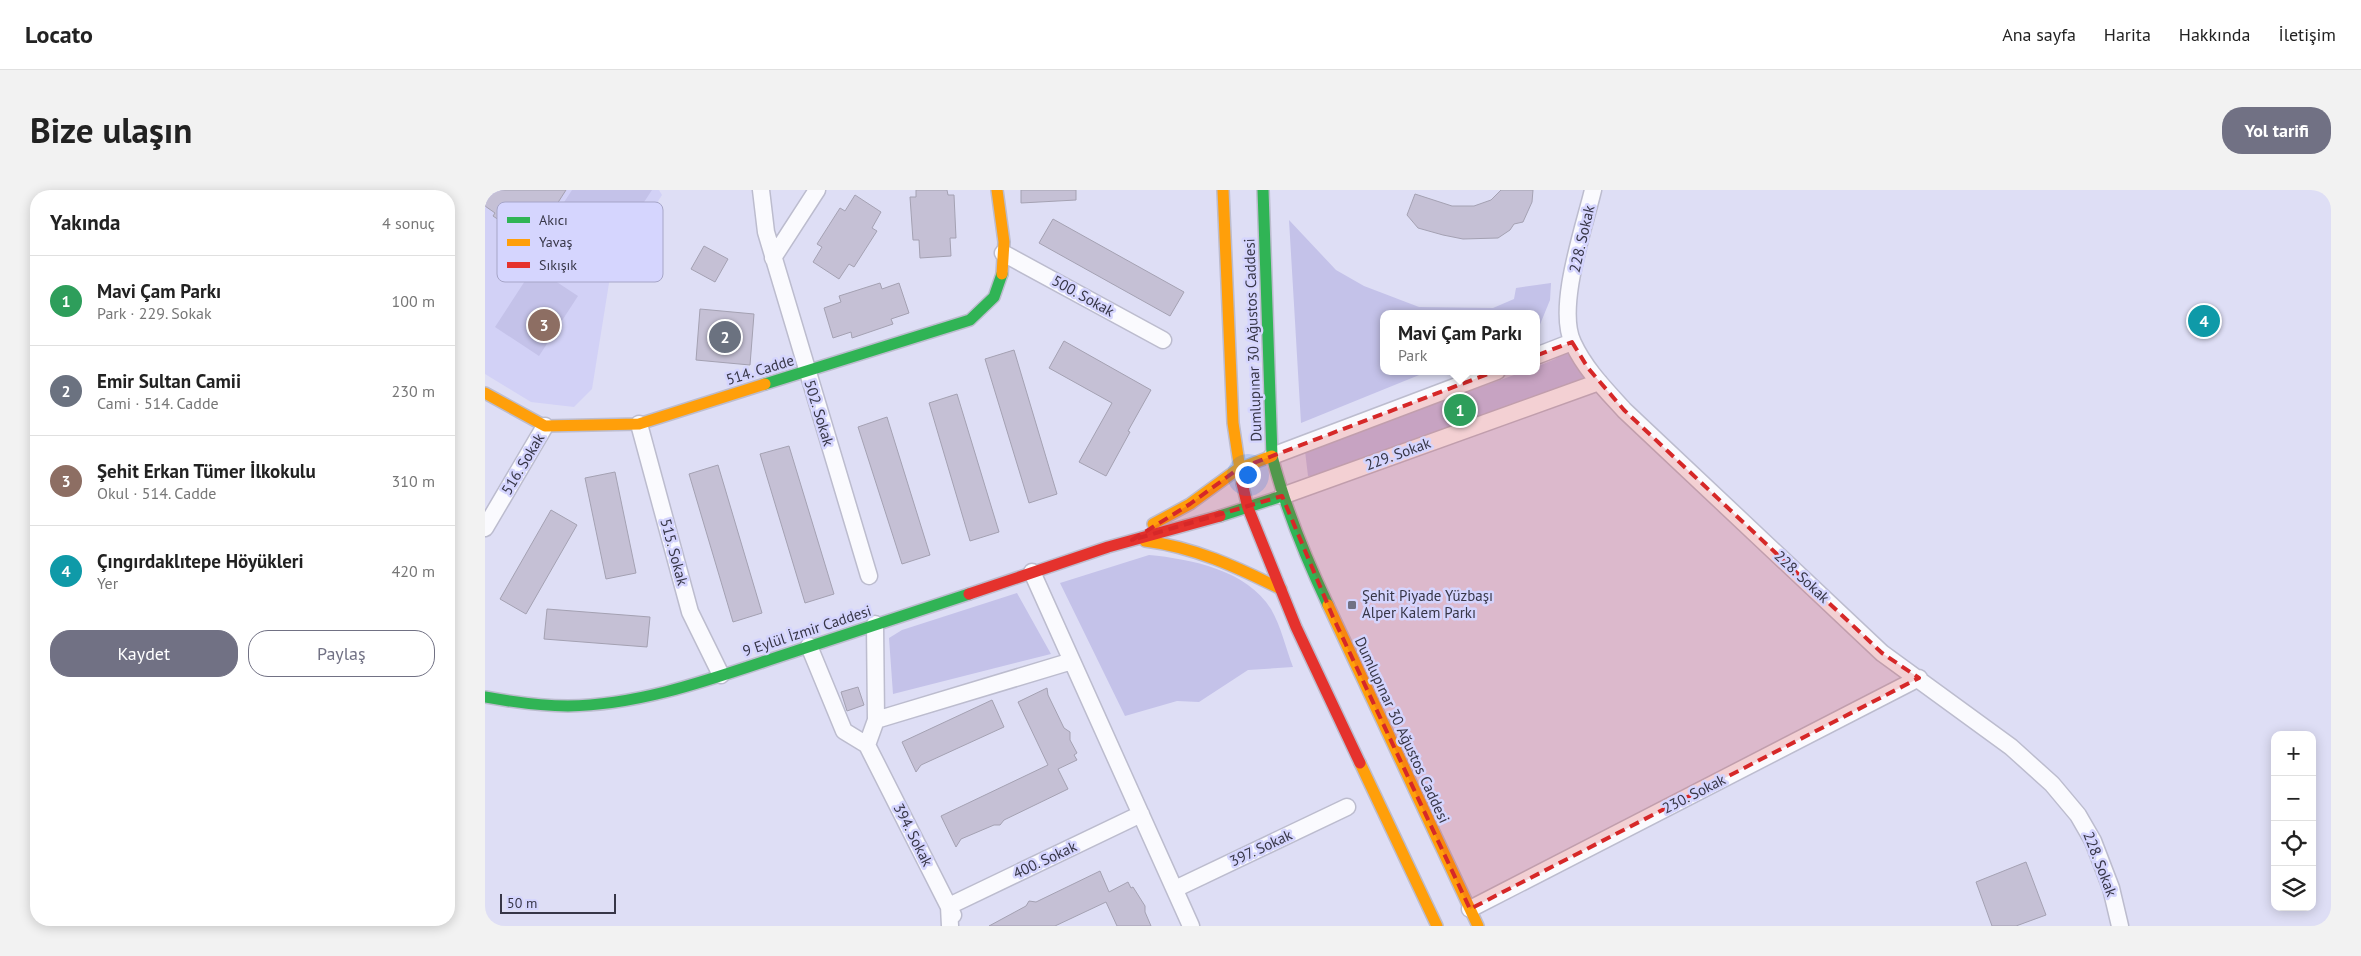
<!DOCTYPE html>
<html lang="tr">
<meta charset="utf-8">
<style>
:root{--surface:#fff;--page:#f2f2f2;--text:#222;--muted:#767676;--line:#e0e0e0;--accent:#717184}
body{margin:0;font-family:"PT Sans",sans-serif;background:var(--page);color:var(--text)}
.controls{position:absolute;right:15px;bottom:15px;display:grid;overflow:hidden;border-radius:10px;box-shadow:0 2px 12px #0003}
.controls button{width:45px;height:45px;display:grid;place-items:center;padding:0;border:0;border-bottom:1px solid var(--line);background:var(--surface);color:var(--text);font:25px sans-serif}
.scale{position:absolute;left:15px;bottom:12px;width:116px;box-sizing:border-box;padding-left:5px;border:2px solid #373647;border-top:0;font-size:14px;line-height:18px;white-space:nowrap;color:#373647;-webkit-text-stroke:4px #d5d5fe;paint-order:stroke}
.you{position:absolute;left:762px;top:284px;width:18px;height:18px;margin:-12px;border:4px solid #fff;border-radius:50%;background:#1a73e8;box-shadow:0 0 0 8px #1a73e833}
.badge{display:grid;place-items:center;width:32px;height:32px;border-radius:50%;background:var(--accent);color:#fff;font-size:16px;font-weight:700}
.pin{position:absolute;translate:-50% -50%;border:2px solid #fff;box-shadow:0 1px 5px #0006}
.popup{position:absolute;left:895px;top:120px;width:160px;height:65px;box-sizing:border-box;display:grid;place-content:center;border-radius:10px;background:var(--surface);filter:drop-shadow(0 1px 4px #0005);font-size:16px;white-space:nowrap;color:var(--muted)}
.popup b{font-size:19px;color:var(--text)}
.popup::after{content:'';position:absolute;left:50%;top:100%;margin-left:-10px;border:10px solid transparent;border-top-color:var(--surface)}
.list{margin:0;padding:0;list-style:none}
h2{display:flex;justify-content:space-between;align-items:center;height:65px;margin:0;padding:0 20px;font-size:21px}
h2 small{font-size:16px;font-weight:400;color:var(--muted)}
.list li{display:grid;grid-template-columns:32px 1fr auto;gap:15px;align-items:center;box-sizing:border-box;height:90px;padding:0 20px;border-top:1px solid var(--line)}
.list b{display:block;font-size:19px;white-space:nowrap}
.list p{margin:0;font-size:16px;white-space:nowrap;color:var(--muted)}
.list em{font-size:16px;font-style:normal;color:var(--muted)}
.actions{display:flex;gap:10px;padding:15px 20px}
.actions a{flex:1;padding:11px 0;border:1px solid var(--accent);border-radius:20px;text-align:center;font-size:18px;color:var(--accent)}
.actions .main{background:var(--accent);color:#fff}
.icon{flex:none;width:28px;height:28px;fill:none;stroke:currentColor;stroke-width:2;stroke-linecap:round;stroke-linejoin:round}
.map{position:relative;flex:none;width:1846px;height:736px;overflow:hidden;border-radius:20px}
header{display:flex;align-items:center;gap:30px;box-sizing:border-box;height:70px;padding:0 25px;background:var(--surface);border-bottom:1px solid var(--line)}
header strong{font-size:24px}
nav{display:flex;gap:28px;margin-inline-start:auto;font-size:18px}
.intro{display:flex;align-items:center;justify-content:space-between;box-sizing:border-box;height:120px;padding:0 30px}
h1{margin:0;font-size:35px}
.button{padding:12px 22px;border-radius:20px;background:var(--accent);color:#fff;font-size:18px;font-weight:700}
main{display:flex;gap:30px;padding:0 30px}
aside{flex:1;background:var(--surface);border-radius:20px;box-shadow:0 2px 12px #0003}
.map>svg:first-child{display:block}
.built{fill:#d2d1f6}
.green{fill:#c4c2e9}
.building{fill:#c5c0d5;stroke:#a4a1b2}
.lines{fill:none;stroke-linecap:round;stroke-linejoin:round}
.street-casing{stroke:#bcbcce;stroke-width:19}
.fast-casing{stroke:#bcbcce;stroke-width:14}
.slow-casing{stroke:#bcbcce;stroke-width:14}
.jam-casing{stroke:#bcbcce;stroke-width:14}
.street{stroke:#fafafe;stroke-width:16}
.fast{stroke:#30b455;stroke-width:11}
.slow{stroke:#ff9f0a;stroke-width:11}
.jam{stroke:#e5322d;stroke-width:11}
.marked{fill:#d62828;fill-opacity:0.2;stroke:#d62828;stroke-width:4;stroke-dasharray:10 6;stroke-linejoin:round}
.poi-dot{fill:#717184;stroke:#d5d5fe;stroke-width:2}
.labels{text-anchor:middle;stroke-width:5;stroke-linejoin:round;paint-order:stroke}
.street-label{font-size:15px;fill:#373647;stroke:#d5d5fe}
.poi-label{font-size:15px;fill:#373647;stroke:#d5d5fe;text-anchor:start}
.key{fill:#d5d5fe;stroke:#a6a5c7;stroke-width:1}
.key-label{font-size:14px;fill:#373647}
</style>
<header>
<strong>Locato</strong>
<nav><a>Ana sayfa</a><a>Harita</a><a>Hakkında</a><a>İletişim</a></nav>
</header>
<div class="intro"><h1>Bize ulaşın</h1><a class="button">Yol tarifi</a></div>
<main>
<aside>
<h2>Yakında<small>4 sonuç</small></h2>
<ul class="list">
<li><span class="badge" style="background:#2e9e5b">1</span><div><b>Mavi Çam Parkı</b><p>Park · 229. Sokak</p></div><em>100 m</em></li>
<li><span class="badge" style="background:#6b7280">2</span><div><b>Emir Sultan Camii</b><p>Cami · 514. Cadde</p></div><em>230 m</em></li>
<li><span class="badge" style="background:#8d6e63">3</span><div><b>Şehit Erkan Tümer İlkokulu</b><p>Okul · 514. Cadde</p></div><em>310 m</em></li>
<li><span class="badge" style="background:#0f9aa8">4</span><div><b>Çıngırdaklıtepe Höyükleri</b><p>Yer</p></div><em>420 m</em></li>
</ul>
<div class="actions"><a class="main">Kaydet</a><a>Paylaş</a></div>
</aside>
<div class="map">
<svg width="1846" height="736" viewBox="0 0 1846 736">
<rect width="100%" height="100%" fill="#dedef5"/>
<path class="built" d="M0,0H174L177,5L125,87L107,199L89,217L46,212L0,184Z"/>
<path class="green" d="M87,0H167L113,82L57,46Z
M804,30L851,80L879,96L934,117L1008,118L1029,109L1031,98L1066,93L1065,110L1054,137L1051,138V124H899V181H944L816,233Z
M49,77L93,106L54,166L10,137Z
M1088,156L1100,189L831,286H823L820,261L1040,181H1051V177L1070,169Z
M664,365C706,369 762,380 786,419C796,436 801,459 808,477L763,480L714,512L692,511L640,526L575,393Z
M532,403L566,464L408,504L404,448L417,440Z"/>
<path class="building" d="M0,0H81L56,39L51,36L45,45L33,37L30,41L8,26L10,23L0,16Z
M431,0H462L463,5H469L471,48H465L466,66L435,68L434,50H428L425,7H431Z
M536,0H591V10L536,13Z
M1016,0H1048L1047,12L1038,32L1029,34L1025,40L1013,48L978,49L958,45L933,38L922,25L930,4L967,16H989L1006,10Z
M370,5L396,22L387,38L392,41L369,77L364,74L354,89L328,72L337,57L332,54L355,18L360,21Z
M568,29L699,102L685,126L554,53Z
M219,56L243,69L230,92L206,79Z
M395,93L397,99L414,93L424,123L406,129L408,134L367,148L366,142L348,148L339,118L356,112L354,106Z
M215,119L269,124L265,175L211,170Z
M579,151L666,200L643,241L645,242L621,286L594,272L627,213L564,178Z
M529,160L572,304L544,313L500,169Z
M472,204L514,342L485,351L444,213Z
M402,227L445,365L417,374L373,237Z
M304,256L349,404L320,413L275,264Z
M233,275L277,423L248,432L204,284Z
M130,282L151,383L121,389L100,288Z
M66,320L92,335L41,424L15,409Z
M62,419L165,427L162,457L59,449Z
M373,497L379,515L362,521L356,502Z
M562,498L563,505L579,538L585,542V550L592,563L589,565L592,570L573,579L583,599L519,630L515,635H509L476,649L471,657L456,626L563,575L533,512Z
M507,510L519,537L436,575L431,582L417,552Z
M1541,672L1561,725L1531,736H1507L1491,692Z
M615,681L624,702L643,692L646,698L648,697L660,716V722L666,736H632L621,712L570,736H504L541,716L544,711L551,712Z"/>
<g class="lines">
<defs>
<path id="street" d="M276,0L281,42L384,386
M1108,0C1099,38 1071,118 1088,153C1100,179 1120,199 1139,220L1397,463L1526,557L1567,594L1593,625L1608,651L1626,698L1635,736
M518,63L678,150
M288,68L332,0
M1051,166L1087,152
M154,234L205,422L236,485
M787,266L1012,181
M797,306L1114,192
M0,338L60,236
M547,382L706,736
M324,456L359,541L382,555L391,530L390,434
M391,530L587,471
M382,555L468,725
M690,699L862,617
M985,719L1434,488
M465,736L464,716L656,624"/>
<path id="fast" d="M778,0L787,266C800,318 820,366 843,415
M280,194L485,130L509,107L517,84
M735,326L797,306
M0,507C28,512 55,516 83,516C161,515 237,485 311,461C368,442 426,423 484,404"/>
<path id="slow" d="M512,0L519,52L517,84
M738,0L748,233L757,293
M0,203L60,236L154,234L280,194
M668,334L705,314L753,279L787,266
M660,351C709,357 752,377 796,399
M843,415L993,736
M875,573L952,736"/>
<path id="jam" d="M757,293L763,318L811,437L875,573
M484,404L623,357L735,326"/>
</defs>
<use href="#street" class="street-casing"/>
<use href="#fast" class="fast-casing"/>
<use href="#slow" class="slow-casing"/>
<use href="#jam" class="jam-casing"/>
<use href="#street" class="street"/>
<use href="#fast" class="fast"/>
<use href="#slow" class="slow"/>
<use href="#jam" class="jam"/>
</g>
<path class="marked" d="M1087,152L1103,178L1139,220L1397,463L1434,488L985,719L848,427L797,306L647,350L705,314L753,279Z"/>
<rect class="poi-dot" x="862" y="410" width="10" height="10" rx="2.5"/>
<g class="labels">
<g class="street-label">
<text transform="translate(1097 49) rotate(-77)" y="5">228. Sokak</text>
<text transform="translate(598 106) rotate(29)" y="5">500. Sokak</text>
<text transform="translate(768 150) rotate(-92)" y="5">Dumlupınar 30 Ağustos Caddesi</text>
<text transform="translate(275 180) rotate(-17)" y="5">514. Cadde</text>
<text transform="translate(334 223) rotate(73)" y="5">502. Sokak</text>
<text transform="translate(913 264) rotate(-20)" y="5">229. Sokak</text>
<text transform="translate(38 274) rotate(-59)" y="5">516. Sokak</text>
<text transform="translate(189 362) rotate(75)" y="5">515. Sokak</text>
<text transform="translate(1317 387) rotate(43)" y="5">228. Sokak</text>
<text transform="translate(322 441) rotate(-18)" y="5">9 Eylül İzmir Caddesi</text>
<text transform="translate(917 540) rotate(65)" y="5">Dumlupınar 30 Ağustos Caddesi</text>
<text transform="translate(1209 604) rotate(-27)" y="5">230. Sokak</text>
<text transform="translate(428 645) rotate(63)" y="5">394. Sokak</text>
<text transform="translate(776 658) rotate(-25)" y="5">397. Sokak</text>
<text transform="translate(560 670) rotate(-25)" y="5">400. Sokak</text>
<text transform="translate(1615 674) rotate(69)" y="5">228. Sokak</text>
</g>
<g class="poi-label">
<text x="877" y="411">Şehit Piyade Yüzbaşı<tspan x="877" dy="17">Alper Kalem Parkı</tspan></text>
</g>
</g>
<rect x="12" y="12" width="166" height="80" rx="8" class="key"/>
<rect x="22" y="27" width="23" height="6" fill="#30b455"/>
<rect x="22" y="49" width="23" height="7" fill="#ff9f0a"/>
<rect x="22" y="72" width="23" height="6" fill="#e5322d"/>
<g class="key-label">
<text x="54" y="35">Akıcı</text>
<text x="54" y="57">Yavaş</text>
<text x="54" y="80">Sıkışık</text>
</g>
</svg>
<div class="controls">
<button>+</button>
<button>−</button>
<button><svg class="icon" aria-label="locate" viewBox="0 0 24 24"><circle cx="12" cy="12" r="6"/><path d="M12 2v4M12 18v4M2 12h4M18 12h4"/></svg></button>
<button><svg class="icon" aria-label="layers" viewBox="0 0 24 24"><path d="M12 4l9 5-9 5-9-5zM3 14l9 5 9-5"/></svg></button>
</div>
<div class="scale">50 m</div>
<div class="you"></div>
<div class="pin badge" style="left:975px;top:220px;background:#2e9e5b">1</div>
<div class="popup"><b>Mavi Çam Parkı</b>Park</div>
<div class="pin badge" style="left:240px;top:147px;background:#6b7280">2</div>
<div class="pin badge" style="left:59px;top:135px;background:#8d6e63">3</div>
<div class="pin badge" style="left:1719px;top:131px;background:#0f9aa8">4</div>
</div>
</main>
